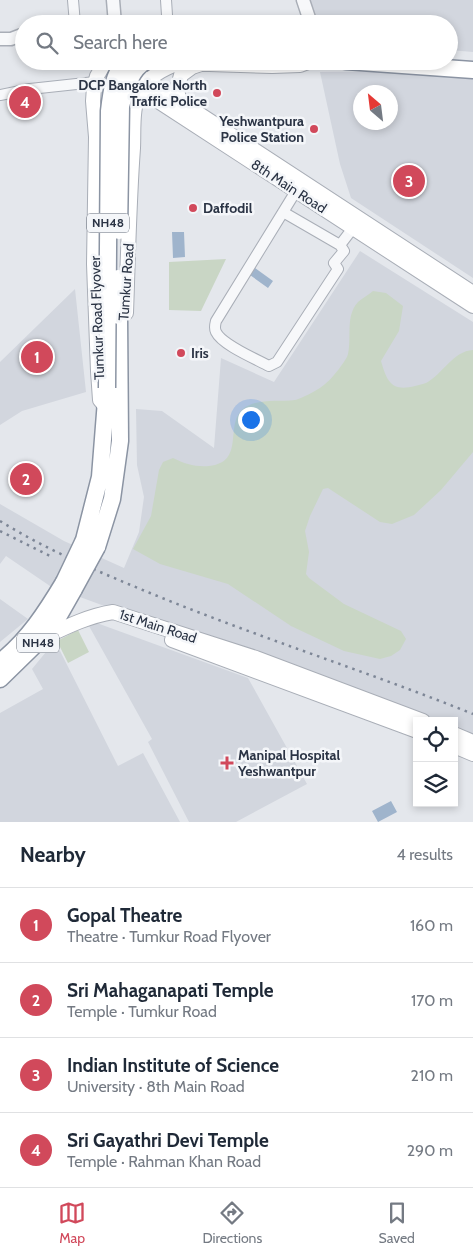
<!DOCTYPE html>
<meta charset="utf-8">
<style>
:root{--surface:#fff;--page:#f6f6f7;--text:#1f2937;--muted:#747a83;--line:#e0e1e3;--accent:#d1495b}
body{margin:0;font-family:Cabin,sans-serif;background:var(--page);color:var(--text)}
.controls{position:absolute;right:15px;bottom:15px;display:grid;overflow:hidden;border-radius:0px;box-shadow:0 2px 8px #0003}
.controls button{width:45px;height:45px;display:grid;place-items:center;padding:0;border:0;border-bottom:1px solid var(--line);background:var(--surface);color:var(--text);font:25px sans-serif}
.compass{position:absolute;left:353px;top:85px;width:45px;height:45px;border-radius:50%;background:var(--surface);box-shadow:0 2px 8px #0003;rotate:332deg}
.you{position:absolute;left:250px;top:419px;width:18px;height:18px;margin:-12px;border:4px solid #fff;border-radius:50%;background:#1a73e8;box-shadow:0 0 0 8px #1a73e833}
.badge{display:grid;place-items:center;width:32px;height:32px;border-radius:50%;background:var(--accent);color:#fff;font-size:16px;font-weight:700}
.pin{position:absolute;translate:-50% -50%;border:2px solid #fff;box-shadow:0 1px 5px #0006}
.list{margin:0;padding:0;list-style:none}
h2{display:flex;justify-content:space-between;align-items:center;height:65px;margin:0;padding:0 20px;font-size:21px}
h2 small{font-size:16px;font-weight:400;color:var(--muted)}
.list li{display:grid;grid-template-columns:32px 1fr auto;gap:15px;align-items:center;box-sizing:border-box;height:75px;padding:0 20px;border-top:1px solid var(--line)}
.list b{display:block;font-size:19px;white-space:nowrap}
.list p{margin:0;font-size:16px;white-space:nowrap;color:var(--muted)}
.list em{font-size:16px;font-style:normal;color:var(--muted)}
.icon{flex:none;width:28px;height:28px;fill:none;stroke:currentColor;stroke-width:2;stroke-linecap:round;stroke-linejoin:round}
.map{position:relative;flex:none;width:473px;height:822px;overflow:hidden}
.search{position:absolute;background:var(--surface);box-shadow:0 2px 8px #0003;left:15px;right:15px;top:15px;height:55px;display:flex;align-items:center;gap:12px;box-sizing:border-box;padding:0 18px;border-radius:28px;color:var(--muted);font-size:19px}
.sheet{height:365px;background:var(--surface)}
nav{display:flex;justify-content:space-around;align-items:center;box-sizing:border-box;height:70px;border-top:1px solid var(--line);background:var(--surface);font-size:14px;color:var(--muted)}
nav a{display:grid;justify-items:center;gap:2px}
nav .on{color:var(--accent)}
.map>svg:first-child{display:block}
.built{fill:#d2d6de;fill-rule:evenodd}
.green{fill:#c9d6c5}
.water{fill:#9fb4cc}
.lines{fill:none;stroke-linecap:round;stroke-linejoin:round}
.minor-casing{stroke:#a9aeb7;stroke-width:12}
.tertiary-casing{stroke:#a9aeb7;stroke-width:15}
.secondary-casing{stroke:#a9aeb7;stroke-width:16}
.trunk-casing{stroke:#8b94a3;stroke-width:19}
.minor{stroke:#f7f8fa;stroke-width:10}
.tertiary{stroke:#f7f8fa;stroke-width:12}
.secondary{stroke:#fff;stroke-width:14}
.trunk{stroke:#fff;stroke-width:16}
.rail{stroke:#7d8696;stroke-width:2.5;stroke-dasharray:2.5 5;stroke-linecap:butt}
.trunk-bridge-casing{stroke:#8b94a3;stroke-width:19;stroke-linecap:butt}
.trunk-bridge{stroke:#fff;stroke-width:16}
.poi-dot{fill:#d1495b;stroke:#f4f6f9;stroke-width:2}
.labels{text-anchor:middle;stroke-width:5;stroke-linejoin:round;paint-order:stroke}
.shield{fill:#f4f6f9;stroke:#676e7b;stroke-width:1}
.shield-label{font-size:12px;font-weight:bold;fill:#2b3445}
.poi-label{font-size:14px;font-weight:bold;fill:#2b3445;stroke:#f4f6f9;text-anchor:start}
.street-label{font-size:14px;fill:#2b3445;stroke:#f4f6f9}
</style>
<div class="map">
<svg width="473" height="822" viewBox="0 0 473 822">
<rect width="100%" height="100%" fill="#e4e7ec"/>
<path class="built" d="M307,0H473V52L449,50V24H345L341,15L312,16Z
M412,71L473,76V278L351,198L340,164L320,72ZM360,92H390V122H360Z
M360,251L473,322V744L454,736V721H417L50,586L6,556L0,564V504L64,541L124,568L139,532L144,497L137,465L136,409L162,411L214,448L221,358L274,382Z
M75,289L86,392L22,411L0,425V362Z
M0,599L28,619L0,642Z
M94,622L248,678L307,784L236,822H189L148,742L152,739L89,626Z
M55,641L118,766L143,753L180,822H0V713L43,689L32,669Z"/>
<path class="green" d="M226,259L201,311L169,310V262Z
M373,291L386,293L403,306L399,331L381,361C387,382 392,392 415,386C419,385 423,384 426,383C443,374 453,351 473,350V452L441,490L414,515L392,524L380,522L328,488L323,489L310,516L305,531L309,552L306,574L309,578L344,604L401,631L406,639L400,650L391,656L380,659L344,651L291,626L228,584L160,564L133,549L151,516L159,470L163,462L173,458C185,464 195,467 209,466C246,462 224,425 243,409C256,398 279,402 295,400C301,399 320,389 325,384C330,381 347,360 348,354C352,338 345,316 358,302C362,298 369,295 373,291Z
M78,630L89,652L68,663L57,641Z"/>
<path class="water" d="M172,232H184L185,257L173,258Z
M255,268L273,281L268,288L250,275Z
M391,801L397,812L378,822L372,811Z"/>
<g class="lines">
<defs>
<path id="minor" d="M73,0L75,24
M166,0L167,15
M0,95L30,89L95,82
M296,191L216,321C215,325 214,328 216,332C222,345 256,359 269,366L277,362L338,269L334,263L344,251L340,245L353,228
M283,212L340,245"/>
<path id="tertiary" d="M113,0L115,24
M303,0L311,24
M0,39H11L24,34"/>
<path id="secondary" d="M108,61L141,90L473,306
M141,76L473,293
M180,102L177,90L181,75L192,67L201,64
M126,313C128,258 129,203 133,148C134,130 131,105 142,88C150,76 165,68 179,63L272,66L300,65L311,61
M104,405L100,400L98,371L94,264L96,137L93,101L94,87L97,76L106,61
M43,638C66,627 88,616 113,612L256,658L423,721
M172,640L417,731
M454,734L473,742
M454,746L473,754"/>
<path id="trunk" d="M346,61L473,70
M84,540L100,477L107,388
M97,547L112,499L120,441L119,316
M0,662C28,640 46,612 64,582
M0,679L42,638L57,619L74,589"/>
</defs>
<use href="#minor" class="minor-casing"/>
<use href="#tertiary" class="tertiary-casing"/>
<use href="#secondary" class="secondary-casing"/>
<use href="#trunk" class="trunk-casing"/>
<use href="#minor" class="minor"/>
<use href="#tertiary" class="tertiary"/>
<use href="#secondary" class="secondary"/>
<use href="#trunk" class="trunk"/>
<path class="rail" d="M0,521C47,550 99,572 150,593C257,637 366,671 473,714
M0,531L52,557"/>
<defs>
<path id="trunk-bridge" d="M119,231L121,106C126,89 130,70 146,61
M118,278L119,316
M107,388L109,111C111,94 113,75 125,61
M64,582L84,540
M74,589L97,547"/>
</defs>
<use href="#trunk-bridge" class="trunk-bridge-casing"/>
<use href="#trunk-bridge" class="trunk-bridge"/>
</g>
<g class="poi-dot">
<circle cx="217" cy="93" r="5"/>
<circle cx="314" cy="129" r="5"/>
<circle cx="193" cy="208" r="5"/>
<circle cx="181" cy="353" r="5"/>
<path d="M224.5 755.5h5v5h5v5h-5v5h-5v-5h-5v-5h5z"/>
</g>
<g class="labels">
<g class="shield">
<rect x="87" y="213.5" width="42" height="19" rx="4"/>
<rect x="17" y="633.5" width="42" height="19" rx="4"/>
</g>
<g class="shield-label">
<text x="108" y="227">NH48</text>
<text x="38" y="647">NH48</text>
</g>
<g class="poi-label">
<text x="207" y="90" text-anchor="end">DCP Bangalore North<tspan x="207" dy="16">Traffic Police</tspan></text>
<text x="304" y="126" text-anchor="end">Yeshwantpura<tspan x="304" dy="16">Police Station</tspan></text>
<text x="203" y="213">Daffodil</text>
<text x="191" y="358">Iris</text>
<text x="238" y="760">Manipal Hospital<tspan x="238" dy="16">Yeshwantpur</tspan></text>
</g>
<g class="street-label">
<text transform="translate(289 186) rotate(33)" y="5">8th Main Road</text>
<text transform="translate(126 282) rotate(-86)" y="5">Tumkur Road</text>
<text transform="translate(97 318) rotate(-92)" y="5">Tumkur Road Flyover</text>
<text transform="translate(158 626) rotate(18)" y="5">1st Main Road</text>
</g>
</g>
</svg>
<div class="controls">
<button><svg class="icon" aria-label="locate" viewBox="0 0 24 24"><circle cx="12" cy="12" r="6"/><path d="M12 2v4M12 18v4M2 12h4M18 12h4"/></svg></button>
<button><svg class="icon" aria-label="layers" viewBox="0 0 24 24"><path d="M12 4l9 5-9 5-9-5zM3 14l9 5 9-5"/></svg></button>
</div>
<svg class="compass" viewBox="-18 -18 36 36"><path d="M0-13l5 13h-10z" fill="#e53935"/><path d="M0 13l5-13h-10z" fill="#747a83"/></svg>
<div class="you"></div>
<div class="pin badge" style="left:37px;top:357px">1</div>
<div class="pin badge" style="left:26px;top:479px">2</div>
<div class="pin badge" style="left:409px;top:181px">3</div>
<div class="pin badge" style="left:25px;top:102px">4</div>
<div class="search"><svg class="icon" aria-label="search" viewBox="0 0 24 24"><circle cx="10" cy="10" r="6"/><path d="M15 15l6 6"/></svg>Search here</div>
</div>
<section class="sheet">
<h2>Nearby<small>4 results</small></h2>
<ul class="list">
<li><span class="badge">1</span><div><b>Gopal Theatre</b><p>Theatre · Tumkur Road Flyover</p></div><em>160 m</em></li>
<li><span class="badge">2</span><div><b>Sri Mahaganapati Temple</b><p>Temple · Tumkur Road</p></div><em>170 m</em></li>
<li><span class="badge">3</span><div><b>Indian Institute of Science</b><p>University · 8th Main Road</p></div><em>210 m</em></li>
<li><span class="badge">4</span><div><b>Sri Gayathri Devi Temple</b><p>Temple · Rahman Khan Road</p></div><em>290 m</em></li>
</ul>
</section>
<nav>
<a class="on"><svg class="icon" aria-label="map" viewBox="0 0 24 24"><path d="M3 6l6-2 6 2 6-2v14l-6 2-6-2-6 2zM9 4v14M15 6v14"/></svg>Map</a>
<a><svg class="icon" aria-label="directions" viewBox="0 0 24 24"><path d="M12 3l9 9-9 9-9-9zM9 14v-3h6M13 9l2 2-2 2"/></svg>Directions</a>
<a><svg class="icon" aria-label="saved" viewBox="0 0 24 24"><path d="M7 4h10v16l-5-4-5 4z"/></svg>Saved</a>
</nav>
